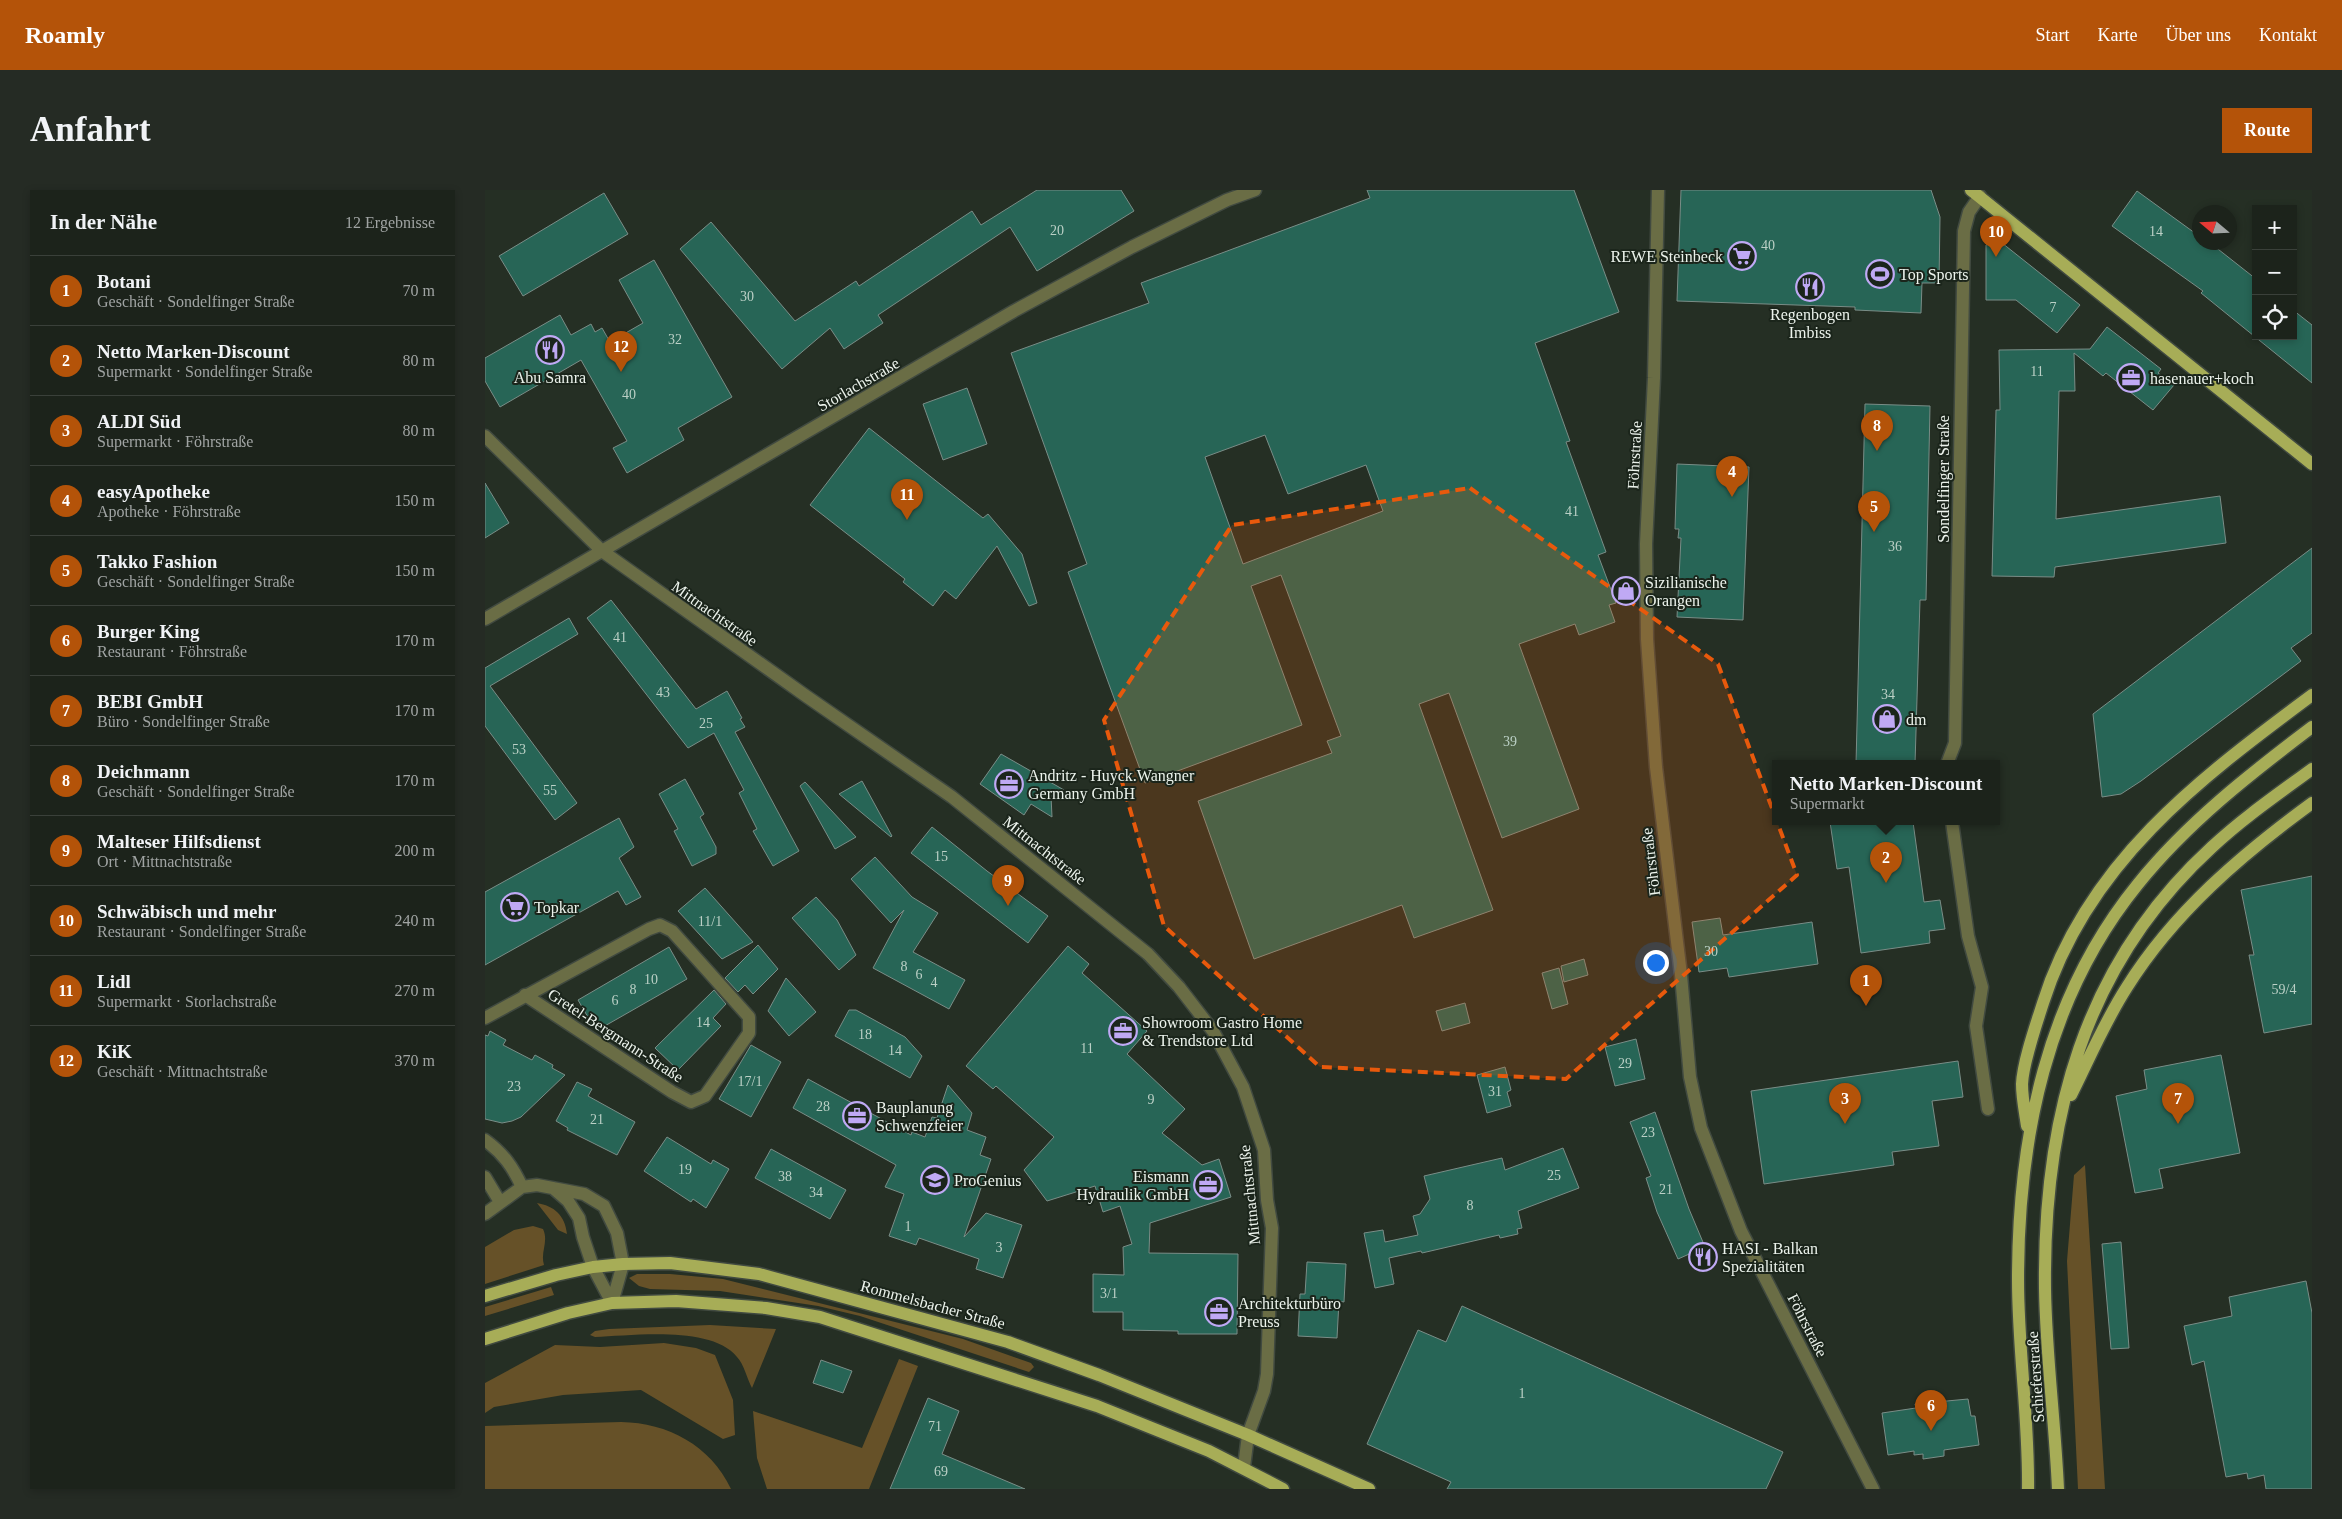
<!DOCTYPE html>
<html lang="de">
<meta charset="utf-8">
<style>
:root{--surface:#1c231b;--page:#252b24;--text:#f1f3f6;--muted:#a0a4a3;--line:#3a403a;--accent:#b45309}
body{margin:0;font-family:"Times New Roman",serif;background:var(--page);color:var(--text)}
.controls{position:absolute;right:15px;top:15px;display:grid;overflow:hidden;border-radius:0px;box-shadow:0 2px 8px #0003}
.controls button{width:45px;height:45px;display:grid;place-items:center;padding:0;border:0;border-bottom:1px solid var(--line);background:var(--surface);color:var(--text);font:25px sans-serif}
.compass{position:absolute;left:1707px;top:15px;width:45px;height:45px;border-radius:50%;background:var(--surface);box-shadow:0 2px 8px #0003;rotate:289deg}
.you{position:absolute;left:1170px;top:772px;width:18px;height:18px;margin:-12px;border:4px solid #fff;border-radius:50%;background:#1a73e8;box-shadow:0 0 0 8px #1a73e833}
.badge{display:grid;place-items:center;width:32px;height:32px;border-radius:50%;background:var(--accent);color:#fff;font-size:16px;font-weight:700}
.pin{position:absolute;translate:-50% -41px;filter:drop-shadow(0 1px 2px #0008)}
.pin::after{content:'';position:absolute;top:26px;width:18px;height:15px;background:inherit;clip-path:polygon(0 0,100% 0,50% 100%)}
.popup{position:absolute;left:1287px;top:570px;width:228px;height:65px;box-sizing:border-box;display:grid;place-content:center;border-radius:0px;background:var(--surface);filter:drop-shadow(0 1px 4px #0005);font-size:16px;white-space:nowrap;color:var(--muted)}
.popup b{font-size:19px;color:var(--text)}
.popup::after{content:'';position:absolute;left:50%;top:100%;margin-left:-10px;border:10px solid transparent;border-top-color:var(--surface)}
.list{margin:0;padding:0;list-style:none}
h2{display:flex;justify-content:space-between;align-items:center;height:65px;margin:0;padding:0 20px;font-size:21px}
h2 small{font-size:16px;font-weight:400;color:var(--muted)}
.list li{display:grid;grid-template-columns:32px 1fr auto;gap:15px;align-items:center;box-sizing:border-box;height:70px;padding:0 20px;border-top:1px solid var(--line)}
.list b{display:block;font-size:19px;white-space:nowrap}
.list p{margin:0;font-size:16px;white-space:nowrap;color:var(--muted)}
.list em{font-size:16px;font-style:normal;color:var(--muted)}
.icon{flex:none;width:28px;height:28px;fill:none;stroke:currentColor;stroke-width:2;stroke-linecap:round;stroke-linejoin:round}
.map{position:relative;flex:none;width:1827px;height:1299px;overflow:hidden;border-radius:0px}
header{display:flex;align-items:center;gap:30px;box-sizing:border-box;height:70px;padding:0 25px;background:var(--accent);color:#fff}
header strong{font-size:24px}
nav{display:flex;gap:28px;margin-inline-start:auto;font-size:18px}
.intro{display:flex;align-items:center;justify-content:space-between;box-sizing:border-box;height:120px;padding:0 30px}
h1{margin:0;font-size:35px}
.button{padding:12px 22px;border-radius:0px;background:var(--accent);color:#fff;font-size:18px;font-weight:700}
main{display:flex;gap:30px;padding:0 30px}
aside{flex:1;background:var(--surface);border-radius:0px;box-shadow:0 2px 8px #0003}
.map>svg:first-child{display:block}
.green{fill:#665128}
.building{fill:#276556;stroke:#7a8d87;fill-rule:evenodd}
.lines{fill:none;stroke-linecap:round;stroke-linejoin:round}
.minor-casing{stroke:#414a40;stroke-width:15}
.major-casing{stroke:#414a40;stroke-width:15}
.minor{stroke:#6a6d45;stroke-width:12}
.major{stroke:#a7ad57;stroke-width:12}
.marked{fill:#e8590c;fill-opacity:0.2;stroke:#e8590c;stroke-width:4;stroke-dasharray:10 6;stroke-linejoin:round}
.labels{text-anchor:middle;stroke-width:4;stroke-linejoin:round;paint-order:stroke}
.number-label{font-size:14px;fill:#bbd0c6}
.poi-label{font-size:16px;fill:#ecf3ec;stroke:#1b251b;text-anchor:start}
.street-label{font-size:16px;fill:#ecf3ec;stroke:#1b251b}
</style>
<header>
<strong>Roamly</strong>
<nav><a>Start</a><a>Karte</a><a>Über uns</a><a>Kontakt</a></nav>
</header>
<div class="intro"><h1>Anfahrt</h1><a class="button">Route</a></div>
<main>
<aside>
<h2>In der Nähe<small>12 Ergebnisse</small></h2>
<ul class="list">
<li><span class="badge">1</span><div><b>Botani</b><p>Geschäft · Sondelfinger Straße</p></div><em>70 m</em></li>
<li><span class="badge">2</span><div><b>Netto Marken-Discount</b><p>Supermarkt · Sondelfinger Straße</p></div><em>80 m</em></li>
<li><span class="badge">3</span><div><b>ALDI Süd</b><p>Supermarkt · Föhrstraße</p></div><em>80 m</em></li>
<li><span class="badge">4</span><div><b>easyApotheke</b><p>Apotheke · Föhrstraße</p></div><em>150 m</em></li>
<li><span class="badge">5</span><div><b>Takko Fashion</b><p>Geschäft · Sondelfinger Straße</p></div><em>150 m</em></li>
<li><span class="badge">6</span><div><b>Burger King</b><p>Restaurant · Föhrstraße</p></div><em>170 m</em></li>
<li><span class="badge">7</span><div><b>BEBI GmbH</b><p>Büro · Sondelfinger Straße</p></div><em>170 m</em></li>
<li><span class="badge">8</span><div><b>Deichmann</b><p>Geschäft · Sondelfinger Straße</p></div><em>170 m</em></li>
<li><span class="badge">9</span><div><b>Malteser Hilfsdienst</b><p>Ort · Mittnachtstraße</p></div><em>200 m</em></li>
<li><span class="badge">10</span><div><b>Schwäbisch und mehr</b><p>Restaurant · Sondelfinger Straße</p></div><em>240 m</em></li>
<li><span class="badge">11</span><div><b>Lidl</b><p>Supermarkt · Storlachstraße</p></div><em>270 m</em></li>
<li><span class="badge">12</span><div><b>KiK</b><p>Geschäft · Mittnachtstraße</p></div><em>370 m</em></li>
</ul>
</aside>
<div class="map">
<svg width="1827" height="1299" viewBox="0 0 1827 1299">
<rect width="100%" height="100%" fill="#252f24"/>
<path class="green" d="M1600,975L1620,1299H1593L1582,1071L1589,985Z
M52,1013C69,1016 80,1025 82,1044L73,1040Z
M48,1036L58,1039C64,1052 55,1062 59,1075L0,1094V1057L29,1040Z
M152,1084H185L238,1089L478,1149L546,1173L549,1177L544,1182L375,1126L333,1116L235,1101L165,1099L154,1096L144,1088Z
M66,1097L69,1105L0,1126V1117Z
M225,1135L291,1139L267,1198C262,1189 259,1174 252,1167C226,1135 147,1146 110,1147L105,1145L110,1141L124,1139Z
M179,1153L211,1158L230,1165L248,1210L250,1245L238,1249L156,1200L78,1205L9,1217L0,1223V1193L70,1155L115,1157Z
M414,1169L433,1176L384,1299H282L272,1268L268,1221L377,1258Z
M136,1232C183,1233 225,1255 246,1299H0V1236Z"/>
<path class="building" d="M552,0H636L649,21L552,81L525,37L393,125L398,133L359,159L345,138L297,179L195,59L226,32L310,131L371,91L374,96L487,21L496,35Z
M882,0H1089L1134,122L1050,153L1085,251L1081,252L1121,362L1113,365L1131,413L1124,415L1130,432L1094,445L1090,434L1034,454L1094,619L1017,648L964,503L934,514L1008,720L929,748L917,715L769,769L713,611L847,563L842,551L856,546L796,385L766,396L817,535L660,593L583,382L602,374L526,163L664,113L656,93L885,8ZM780,245L803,304L881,275L898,321L758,374L720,267Z
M1196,0H1446L1455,27L1454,93H1437L1436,123L1370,120V117L1192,111Z
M1652,1L1714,46V52H1724L1771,89V146H1808V120L1827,135V193L1716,103L1718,101L1627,36Z
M119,3L143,44L38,106L14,66Z
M1512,49L1595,115L1572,143L1531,110H1501V55Z
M169,70L247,207L193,238L199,250L142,283L128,258L142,251L96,170L15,217L0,191V168L75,125L86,145L106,134L110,142L117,138L125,152L158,133L134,90Z
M1622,137L1676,179L1673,183L1689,195L1668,220L1621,183L1618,186L1589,163L1590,201H1574L1571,329L1735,306L1741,353L1570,377L1569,387L1507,386L1511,220H1515L1514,160L1605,159Z
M482,198L502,254L458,270L438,214Z
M1380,214L1445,216L1441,410H1435L1430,574H1371Z
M384,238L498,328L503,324L537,364L552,413L544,416L512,356L471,409L460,400L448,416L418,392L420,389L325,315Z
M1192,274L1264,277L1258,430L1192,427L1196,348H1193L1194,339H1190Z
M0,293L24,333L0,348Z
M1827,358V443L1806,458L1816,471L1656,591L1636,604L1617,607L1608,524Z
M126,410L211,519L242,501L257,528L255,529L260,537L250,542L314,661L288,676L268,641L272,639L254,603L259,600L229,543L203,558L102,428Z
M84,428L93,444L5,496L92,613L70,630L0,536V478Z
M516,564L579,600L566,606L567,627L546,614L539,625L495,594Z
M200,589L219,624L215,627L231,657V664L207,676L189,641L193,639L174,604Z
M377,591L407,646L406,647L354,604Z
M320,592L371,647L350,659L315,596Z
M134,628L149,657L134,668L156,707L141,715L133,701L0,775V702Z
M1345,632H1428L1439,712L1455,710L1460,739L1444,741L1445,753L1376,763L1364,677L1352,679Z
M447,637L502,681L563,726L543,753L426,663Z
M390,667L427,707L453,723L428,762L480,790L464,819L388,778L419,720L406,733L366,689Z
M1827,686V834L1779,843L1764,765H1769L1756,700Z
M220,698L268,752L237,769L193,721Z
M331,707L352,730L371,765L354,780L307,728Z
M1235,728L1238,745L1327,732L1333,774L1244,787L1242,778L1214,782L1207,732Z
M273,755L293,779L268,804L260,795L253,802L240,788Z
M583,756L604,774L597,783L662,841L642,864L700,919L677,943L717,975L734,969L746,1007L665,1033L664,1063L753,1064L752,1144H693V1141L638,1140V1122H608V1084L639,1085L638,1057L647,1054L635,1016L618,1022L610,996L562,1011L539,980L569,947L511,896L508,899L481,876Z
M184,757L202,789L111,841L93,810Z
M1099,769L1103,785L1079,792L1076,776Z
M1074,778L1083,814L1067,819L1057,783Z
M301,788L331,822L304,846L283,821Z
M229,800L241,814L228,828L236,836L193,880L170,858Z
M980,813L985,833L957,841L951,821Z
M364,820H371L420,847L437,866L425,888L350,846Z
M5,841L21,850L18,855L47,870L50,865L68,875L67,878L80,885L36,927L27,931L17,933L0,929V845L3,846Z
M1151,849L1160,889L1130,896L1120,857Z
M266,855L296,872L266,927L234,909Z
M1736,865L1755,963L1674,979L1678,998L1650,1003L1631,906L1662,899L1659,880Z
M1473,871L1478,907L1447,911L1454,956L1407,962L1409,975L1279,994L1266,901Z
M1020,877L1026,900L1022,902L1026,916L1002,923L992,885Z
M323,889L426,945L427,942L440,947L447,927L452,928L463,895L487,923L482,940L501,947L495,965L506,969L479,1047L501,1023L537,1035L518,1088L491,1079L494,1069L434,1048L431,1055L404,1046L419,1004L400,997L411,975L308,918Z
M92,892L107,899L103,906L150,932L132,965L82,940L83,938L71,931Z
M1170,922L1204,1019L1220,1057L1193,1069L1172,1022L1161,988L1166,986L1145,932Z
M182,947L226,974L228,970L244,979L221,1018L208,1009L206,1012L159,981Z
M1078,958L1094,998L1033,1021L1037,1038L1032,1039L1033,1044L1015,1048L1014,1045L937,1063L936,1061L904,1068L909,1094L890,1098L879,1043L898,1040L900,1052L933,1045L928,1026L935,1024L945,1009L939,986L1017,968L1020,980Z
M286,959L361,1000L345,1029L270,988Z
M1636,1052L1644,1158L1626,1159L1617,1054Z
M822,1072L861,1074L859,1112L854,1111L852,1148L813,1146L815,1104H820Z
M1821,1091L1827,1123V1299H1781L1779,1285L1763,1289L1762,1283L1741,1287L1719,1171L1707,1175L1699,1136L1747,1126L1744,1107Z
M977,1116L1298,1262L1281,1299H962L966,1292L882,1254L933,1140L961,1152Z
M336,1170L367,1181L358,1203L328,1193Z
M443,1208L474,1221L457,1264L540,1299H405Z
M1483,1209L1486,1226H1490L1494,1255L1459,1260V1266L1438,1269V1264L1429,1265V1261L1403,1265L1397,1223L1431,1218L1430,1214Z"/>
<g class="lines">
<defs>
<path id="minor" d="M1173,0L1169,188L1161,354L1162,449L1171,577L1196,785L1205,887L1216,938L1256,1041L1388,1299
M0,246L117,361L321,506L467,607L663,764L694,797L728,841L758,897L779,960L782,1010L787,1038L782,1184L779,1201L763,1245L759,1277
M0,429L529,121L647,57L742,10L770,0
M1462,574L1470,553L1479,41L1484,22L1495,6
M1467,632L1483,746L1497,797L1491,836L1503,919
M0,828L164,739L175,735L187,741L264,827V843L220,906L206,912L187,902L40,805
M0,950C18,963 28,977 37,997
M0,987L15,1012
M68,998L83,1011L94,1028L98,1047L108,1077L127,1113
M0,1024L37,997L52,995L99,1004L119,1016L132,1043L138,1074L127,1113"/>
<path id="major" d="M1486,0L1827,274
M1586,905C1604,869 1620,831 1642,797C1689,722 1756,665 1827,613
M1542,936C1540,922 1537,908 1537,894C1538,872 1551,835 1558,813C1602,673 1714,589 1827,505
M0,1106L71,1085L108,1077L138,1074L185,1073L274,1084L523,1152L614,1185L763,1245L884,1299
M0,1149L83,1123L127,1113L191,1111L281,1118L335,1127L612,1216L724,1261L798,1299
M1543,1299C1544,1229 1533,1160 1533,1090C1533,948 1561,807 1653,694C1702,633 1765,584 1827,537
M1573,1299C1570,1232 1561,1165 1560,1099C1558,929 1598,775 1727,657C1758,628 1793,604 1827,579"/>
</defs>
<use href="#minor" class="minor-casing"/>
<use href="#major" class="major-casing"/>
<use href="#minor" class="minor"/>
<use href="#major" class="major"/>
</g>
<path class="marked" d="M985,298L1233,474L1312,685L1081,889L835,877L679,736L619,530L747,335Z"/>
<defs>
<symbol id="supermarket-ring" viewBox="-11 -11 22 22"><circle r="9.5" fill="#1b251b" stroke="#bfa9f4" stroke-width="1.5"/><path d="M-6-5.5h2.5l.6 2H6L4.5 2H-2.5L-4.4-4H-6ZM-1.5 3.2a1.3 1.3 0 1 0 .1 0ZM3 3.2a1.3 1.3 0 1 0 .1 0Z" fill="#bfa9f4"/></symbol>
<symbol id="stadium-ring" viewBox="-11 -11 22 22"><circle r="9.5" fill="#1b251b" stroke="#bfa9f4" stroke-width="1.5"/><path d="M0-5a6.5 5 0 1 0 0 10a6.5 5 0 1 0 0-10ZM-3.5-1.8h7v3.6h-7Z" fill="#bfa9f4"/></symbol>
<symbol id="restaurant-ring" viewBox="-11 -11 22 22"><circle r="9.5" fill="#1b251b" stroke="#bfa9f4" stroke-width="1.5"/><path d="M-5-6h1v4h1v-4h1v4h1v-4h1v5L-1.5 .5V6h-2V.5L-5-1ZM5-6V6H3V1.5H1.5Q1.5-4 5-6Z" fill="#bfa9f4"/></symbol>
<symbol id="office-ring" viewBox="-11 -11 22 22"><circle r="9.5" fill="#1b251b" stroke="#bfa9f4" stroke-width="1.5"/><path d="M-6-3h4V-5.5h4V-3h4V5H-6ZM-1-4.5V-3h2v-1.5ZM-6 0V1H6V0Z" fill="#bfa9f4"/></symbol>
<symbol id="shop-ring" viewBox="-11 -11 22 22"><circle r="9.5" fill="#1b251b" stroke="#bfa9f4" stroke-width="1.5"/><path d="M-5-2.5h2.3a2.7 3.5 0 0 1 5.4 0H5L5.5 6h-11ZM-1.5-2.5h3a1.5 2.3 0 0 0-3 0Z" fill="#bfa9f4"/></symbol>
<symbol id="school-ring" viewBox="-11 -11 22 22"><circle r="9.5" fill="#1b251b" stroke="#bfa9f4" stroke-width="1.5"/><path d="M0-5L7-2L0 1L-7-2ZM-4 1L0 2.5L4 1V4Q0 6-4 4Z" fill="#bfa9f4"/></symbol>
</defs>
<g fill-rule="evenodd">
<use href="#supermarket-ring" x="1241" y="50" width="32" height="32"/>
<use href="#stadium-ring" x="1379" y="68" width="32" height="32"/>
<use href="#restaurant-ring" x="1309" y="81" width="32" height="32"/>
<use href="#restaurant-ring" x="49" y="144" width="32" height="32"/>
<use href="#office-ring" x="1630" y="172" width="32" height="32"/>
<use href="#shop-ring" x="1125" y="385" width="32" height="32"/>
<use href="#shop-ring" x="1386" y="513" width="32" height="32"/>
<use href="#office-ring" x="508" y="578" width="32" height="32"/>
<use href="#supermarket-ring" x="14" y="701" width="32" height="32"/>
<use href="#office-ring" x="622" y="825" width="32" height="32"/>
<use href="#office-ring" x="356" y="910" width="32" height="32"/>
<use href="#school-ring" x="434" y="974" width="32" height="32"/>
<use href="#office-ring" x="707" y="979" width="32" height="32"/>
<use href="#restaurant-ring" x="1202" y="1051" width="32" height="32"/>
<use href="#office-ring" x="718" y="1106" width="32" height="32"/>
</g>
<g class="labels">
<g class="number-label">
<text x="572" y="45">20</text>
<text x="1671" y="46">14</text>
<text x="1283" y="60">40</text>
<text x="262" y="111">30</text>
<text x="1568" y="122">7</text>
<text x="190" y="154">32</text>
<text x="1552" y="186">11</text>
<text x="144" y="209">40</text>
<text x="1087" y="326">41</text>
<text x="1410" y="361">36</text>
<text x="135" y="452">41</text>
<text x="178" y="507">43</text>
<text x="1403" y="509">34</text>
<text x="221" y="538">25</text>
<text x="1025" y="556">39</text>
<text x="34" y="564">53</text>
<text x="65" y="605">55</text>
<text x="456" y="671">15</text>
<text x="225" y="736">11/1</text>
<text x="1226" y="766">30</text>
<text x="419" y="781">8</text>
<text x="434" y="789">6</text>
<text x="166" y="794">10</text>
<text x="449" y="797">4</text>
<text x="148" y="804">8</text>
<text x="1799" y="804">59/4</text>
<text x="130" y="815">6</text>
<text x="218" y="837">14</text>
<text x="380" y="849">18</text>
<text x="602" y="863">11</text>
<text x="410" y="865">14</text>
<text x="1140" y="878">29</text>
<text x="265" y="896">17/1</text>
<text x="29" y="901">23</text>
<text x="1010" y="906">31</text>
<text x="666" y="914">9</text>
<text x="338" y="921">28</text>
<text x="112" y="934">21</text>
<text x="1163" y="947">23</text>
<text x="200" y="984">19</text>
<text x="1069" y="990">25</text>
<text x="300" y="991">38</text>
<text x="1181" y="1004">21</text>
<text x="331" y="1007">34</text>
<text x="985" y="1020">8</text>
<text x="423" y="1041">1</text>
<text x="514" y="1062">3</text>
<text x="624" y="1108">3/1</text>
<text x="1037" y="1208">1</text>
<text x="450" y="1241">71</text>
<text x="456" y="1286">69</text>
</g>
<g class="poi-label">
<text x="1238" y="72" text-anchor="end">REWE Steinbeck</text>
<text x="1414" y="90">Top Sports</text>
<text x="1325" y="130" text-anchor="middle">Regenbogen<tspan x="1325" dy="18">Imbiss</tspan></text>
<text x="65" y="193" text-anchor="middle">Abu Samra</text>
<text x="1665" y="194">hasenauer+koch</text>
<text x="1160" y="398">Sizilianische<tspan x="1160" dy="18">Orangen</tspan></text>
<text x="1421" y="535">dm</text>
<text x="543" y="591">Andritz - Huyck.Wangner<tspan x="543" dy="18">Germany GmbH</tspan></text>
<text x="49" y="723">Topkar</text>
<text x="657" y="838">Showroom Gastro Home<tspan x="657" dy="18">&amp; Trendstore Ltd</tspan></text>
<text x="391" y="923">Bauplanung<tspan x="391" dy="18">Schwenzfeier</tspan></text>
<text x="704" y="992" text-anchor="end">Eismann<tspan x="704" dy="18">Hydraulik GmbH</tspan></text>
<text x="469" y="996">ProGenius</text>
<text x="1237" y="1064">HASI - Balkan<tspan x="1237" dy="18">Spezialitäten</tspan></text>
<text x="753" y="1119">Architekturbüro<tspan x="753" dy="18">Preuss</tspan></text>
</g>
<g class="street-label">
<text transform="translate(373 194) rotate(-30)" y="6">Storlachstraße</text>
<text transform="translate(1149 265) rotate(-87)" y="6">Föhrstraße</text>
<text transform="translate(1458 289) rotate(-90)" y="6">Sondelfinger Straße</text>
<text transform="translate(230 423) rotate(35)" y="6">Mittnachtstraße</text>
<text transform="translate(560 660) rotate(38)" y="6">Mittnachtstraße</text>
<text transform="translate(1165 672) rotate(-97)" y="6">Föhrstraße</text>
<text transform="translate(131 845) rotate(33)" y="6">Gretel-Bergmann-Straße</text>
<text transform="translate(764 1005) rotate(-96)" y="6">Mittnachtstraße</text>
<text transform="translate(448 1114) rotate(15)" y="6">Rommelsbacher Straße</text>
<text transform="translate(1323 1135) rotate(63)" y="6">Föhrstraße</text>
<text transform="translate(1550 1187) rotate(-94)" y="6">Schieferstraße</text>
</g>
</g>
</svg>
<div class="controls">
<button>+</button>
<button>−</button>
<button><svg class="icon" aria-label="locate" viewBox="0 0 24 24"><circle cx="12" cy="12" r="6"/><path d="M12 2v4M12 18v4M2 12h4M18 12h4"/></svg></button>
</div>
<svg class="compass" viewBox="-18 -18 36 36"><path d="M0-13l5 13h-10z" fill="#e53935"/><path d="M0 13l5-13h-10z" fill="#a0a4a3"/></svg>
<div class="you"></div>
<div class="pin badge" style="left:1381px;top:816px">1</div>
<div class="pin badge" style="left:1401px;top:693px">2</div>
<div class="popup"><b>Netto Marken-Discount</b>Supermarkt</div>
<div class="pin badge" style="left:1360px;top:934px">3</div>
<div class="pin badge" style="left:1247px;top:307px">4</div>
<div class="pin badge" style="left:1389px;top:342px">5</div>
<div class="pin badge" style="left:1446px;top:1241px">6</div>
<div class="pin badge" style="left:1693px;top:934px">7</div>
<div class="pin badge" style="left:1392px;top:261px">8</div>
<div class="pin badge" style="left:523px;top:716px">9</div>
<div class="pin badge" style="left:1511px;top:67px">10</div>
<div class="pin badge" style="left:422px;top:330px">11</div>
<div class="pin badge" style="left:136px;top:182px">12</div>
</div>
</main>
